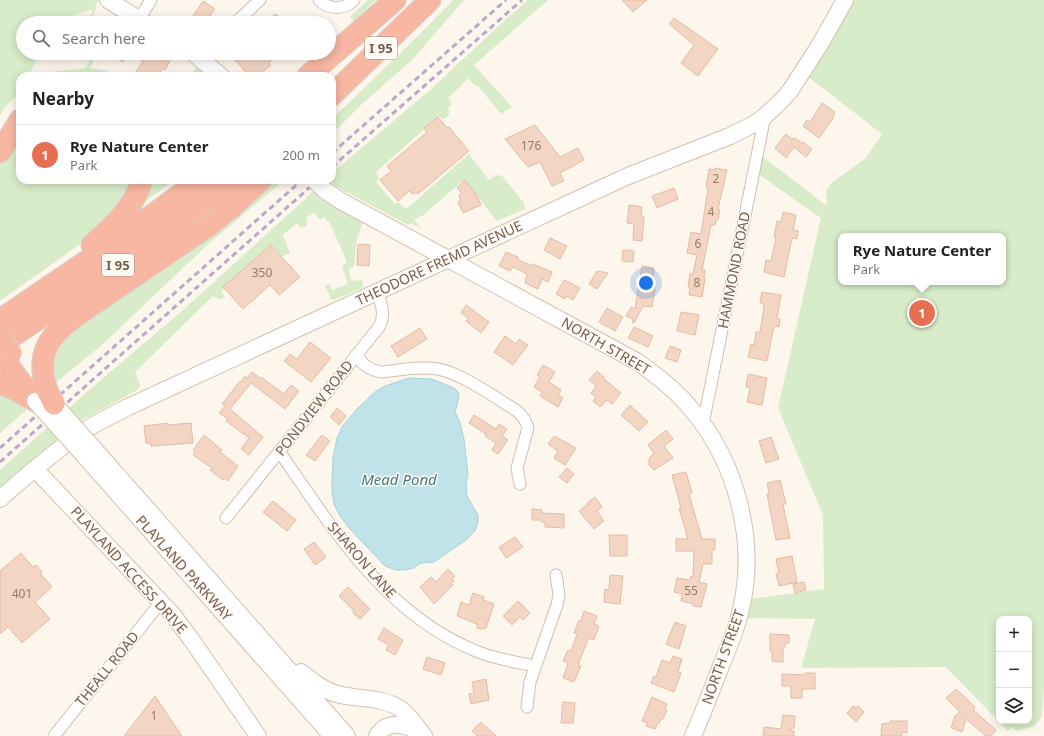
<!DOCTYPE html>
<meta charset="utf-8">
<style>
:root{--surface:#fff;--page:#f2f2f2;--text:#222;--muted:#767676;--line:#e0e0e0;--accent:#e76f51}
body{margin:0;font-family:"Noto Sans",sans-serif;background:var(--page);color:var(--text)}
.controls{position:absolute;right:12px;bottom:12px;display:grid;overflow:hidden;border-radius:8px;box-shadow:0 2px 10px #0003}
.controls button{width:36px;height:36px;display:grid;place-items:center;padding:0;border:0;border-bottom:1px solid var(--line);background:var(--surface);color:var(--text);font:20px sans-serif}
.you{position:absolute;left:646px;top:283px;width:14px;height:14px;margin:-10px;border:3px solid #fff;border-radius:50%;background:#1a73e8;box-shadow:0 0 0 6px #1a73e833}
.badge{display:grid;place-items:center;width:26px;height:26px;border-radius:50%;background:var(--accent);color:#fff;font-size:13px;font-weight:700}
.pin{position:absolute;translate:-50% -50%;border:2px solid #fff;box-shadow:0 1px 4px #0006}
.popup{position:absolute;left:838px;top:233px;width:168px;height:52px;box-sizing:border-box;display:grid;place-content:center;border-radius:8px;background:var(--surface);filter:drop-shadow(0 1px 3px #0005);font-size:13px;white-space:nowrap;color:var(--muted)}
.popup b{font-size:15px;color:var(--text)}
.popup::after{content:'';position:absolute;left:50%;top:100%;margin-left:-8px;border:8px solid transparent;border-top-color:var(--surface)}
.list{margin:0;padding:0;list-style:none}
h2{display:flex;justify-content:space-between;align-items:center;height:52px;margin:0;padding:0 16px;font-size:17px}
h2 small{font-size:13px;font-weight:400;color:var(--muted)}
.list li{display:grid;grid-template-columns:26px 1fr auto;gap:12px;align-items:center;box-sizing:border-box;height:60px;padding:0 16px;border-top:1px solid var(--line)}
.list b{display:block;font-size:15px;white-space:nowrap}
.list p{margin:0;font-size:13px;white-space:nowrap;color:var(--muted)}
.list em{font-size:13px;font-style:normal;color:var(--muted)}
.icon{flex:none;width:22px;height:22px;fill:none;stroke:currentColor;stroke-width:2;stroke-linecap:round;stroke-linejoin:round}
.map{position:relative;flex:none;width:1044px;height:736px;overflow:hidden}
.search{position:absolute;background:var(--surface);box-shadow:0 2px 10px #0003;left:16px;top:16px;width:320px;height:44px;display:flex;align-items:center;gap:10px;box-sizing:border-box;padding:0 14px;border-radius:22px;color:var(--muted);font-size:15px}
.panel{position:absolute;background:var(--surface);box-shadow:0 2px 10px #0003;left:16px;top:72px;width:320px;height:112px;border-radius:12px}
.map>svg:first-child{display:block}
.green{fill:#d8ecc9;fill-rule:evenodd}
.water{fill:#bfe3e8;stroke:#a5d3da}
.building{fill:#f3d5c3;stroke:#e6bba3}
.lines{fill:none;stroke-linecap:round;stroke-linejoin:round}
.street-casing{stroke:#d1beb0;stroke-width:13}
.secondary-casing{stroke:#d6c0b0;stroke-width:18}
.highway-casing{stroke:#dad1cd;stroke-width:23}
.street{stroke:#fff;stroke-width:11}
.secondary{stroke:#fff;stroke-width:16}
.highway{stroke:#f7b7a3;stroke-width:21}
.rail{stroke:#b9a8c9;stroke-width:3;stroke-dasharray:6 4;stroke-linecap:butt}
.secondary-bridge-casing{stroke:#d6c0b0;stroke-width:18;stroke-linecap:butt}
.highway-bridge-casing{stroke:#dad1cd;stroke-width:23;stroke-linecap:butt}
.secondary-bridge{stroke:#fff;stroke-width:16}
.highway-bridge{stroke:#f7b7a3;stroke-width:21}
.labels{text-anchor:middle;stroke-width:3;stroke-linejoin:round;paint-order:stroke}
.number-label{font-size:12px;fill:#987a6a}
.shield{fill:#fffaf3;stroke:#a28b7f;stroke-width:1}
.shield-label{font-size:13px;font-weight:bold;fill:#7a5c4d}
.street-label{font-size:14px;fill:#7a5c4d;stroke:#fffaf3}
.water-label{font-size:15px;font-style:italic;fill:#437c86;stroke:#fffaf3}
</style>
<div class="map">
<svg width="1044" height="736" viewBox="0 0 1044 736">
<rect width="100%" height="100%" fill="#fdf6ec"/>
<path class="green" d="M0,0H99L95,7L96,9L89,21H88L93,10H89L66,18L61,23H23V53H39L29,76H20V93L5,107L0,115Z
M368,0H376L354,21L350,17Z
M453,0H464L412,60L361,105L332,134V119L425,29Z
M528,0H548L474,65L512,107L501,114L478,86L473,84L469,78L448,98L452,104L448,108C451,113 448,118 443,119L439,116L376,172L379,179L376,182L395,204L399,202L406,209L469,154L489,180L497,175L502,176L524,203L525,209L497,221L464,180L422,216L414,219L421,229L411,223L408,225L337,187L328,180H332V173L430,90L507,18Z
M851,0H1044V688L1042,716L1035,726L1017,731L1012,727L1008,731L946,667L801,668L815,619L745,618L750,599L824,589L823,515L778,408L821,218L758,174L762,156L827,206L826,192L832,182L865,159L882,134L807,76ZM841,236H1003V282H841ZM999,619H1029V721H999Z
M93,53H97L90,68L103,70L117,76H100L75,73L53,76H43L52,72L86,68Z
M198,65L212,76H190Z
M20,128V180H136L100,230L0,301V165Z
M144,180H175L129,213Z
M273,180H284L206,246L103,344L54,384C48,361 53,353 64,333L261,192Z
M315,190L329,203L363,221L357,239L354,266L349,269L351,281L362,280L364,287L334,300L331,299L325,286L329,284L332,290L348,284L342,266L347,262L329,221H327L325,217L321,219L318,218L315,213L306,217L307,223L306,226L301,228L297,223L283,235L290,254L281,256L272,245L221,291L225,296L220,300L213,296L135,372L140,385L139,389L86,418L43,451L0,488V470L88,391L182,311Z
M0,393L31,406L0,433Z"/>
<path class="water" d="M409,378L432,379L454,388L458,392L459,397L455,412L460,423L464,439L468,474L466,485L467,496L478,515V522L475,531L466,540L434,562L421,563L413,568L405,570H396L385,566L349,528L340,516L334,504L332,492V478L333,458L337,438L342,427L350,417L358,408L376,391L385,386Z"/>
<path class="building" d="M622,0H647L633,12Z
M203,1L215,9L205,23H188Z
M275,14L288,23H269Z
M674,18L718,49L698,76L681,63L694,45L669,24Z
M106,53H127L123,62Z
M128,53H161L171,59L165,70L162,68L159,76H133L143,61Z
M229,53H268L273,59L269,63L271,65L258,76H249Z
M822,103L835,112L833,116L834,117L819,138L803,126L807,120L810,122Z
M438,117L447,128L449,127L469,151L418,194L416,192L413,194L409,191L398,201L380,180L391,171L387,166L427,132L424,128Z
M535,125L560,157L578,148L584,160L560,173L564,181L552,186L540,162L528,167L505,139Z
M786,134L792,139L795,138L802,143L803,142L812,149L806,157L794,147L786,158L775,148Z
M715,168L727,170L718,209L720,210L718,220H716L715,225H711L702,270H705L704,278L705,279L702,297L689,295L690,288L688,287L690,273L693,274L697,255L687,253L691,232L701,234L708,188L706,187L709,169L715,170Z
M465,180L476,194L481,205L463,213L458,202L461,201L459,195L462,193L457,188Z
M674,188L678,199L657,208L652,196Z
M629,205L642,207L641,217H644L642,241L633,240L634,224L627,223Z
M783,212L796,215L793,230L798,231L797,239L792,238L784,277L764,272L766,260L771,261L776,237H774L777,221L781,222Z
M550,238L567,246L560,259L544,250Z
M358,244L370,245L369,266L357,265Z
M271,245L300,277L279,295L270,285L243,309L223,287Z
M623,250L634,251L633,262L622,261Z
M506,252L518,257L517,259L532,266L533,264L552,272L548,282L542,279L538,289L525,283L527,274L513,267L510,271L499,266Z
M642,266L654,268L653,283H656L652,307L643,306L634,323L632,322L633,319L626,316L631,307L635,309Z
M597,271L608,273L597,289L589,284Z
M564,280L580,288L573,300L566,296L565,299L556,294Z
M762,292L781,295L777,319H780L779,327L774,326L767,361L748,357L751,344L754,345L756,332H760L764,307L763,303H760Z
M466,305L489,322L481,333L466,321L468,318L461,313Z
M607,308L623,317L615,331L599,322Z
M681,312L699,315L695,335L677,331Z
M634,327L653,336L648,347L628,338Z
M420,328L427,339L398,357L391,346Z
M505,336L516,344L519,339L528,345L513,365L494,352Z
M310,342L331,358L311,382L284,361L290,354L297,359Z
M670,346L681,350L677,362L665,358Z
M543,365L555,372L549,382L561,390L558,395L563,398L558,407L540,396L542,392L534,387L540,377L537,375Z
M597,371L604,377L603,378L621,393L612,404L607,400L600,407L593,401L596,397L591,393L596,386L589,380Z
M252,372L260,378L261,377L284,394L291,385L299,391L285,409L251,383L230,409L263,437L249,455L241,449L249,438L226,421L228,419L219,413L225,406L222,404L240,381L241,382L245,376L247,378Z
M748,374L767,378L762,405L747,402L750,388L746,387Z
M630,405L648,422L639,431L621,415Z
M337,408L346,416L339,425L330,417Z
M474,415L496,429L499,424L507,429L502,436L508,440L498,454L492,450L496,443L485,436L486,434L469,423Z
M168,423V425L191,423L193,443L151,446L150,443H146L144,426Z
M666,430L673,439L664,446L673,458L654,470L649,465V458L654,453L648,445Z
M204,435L222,450L220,452L238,466L228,481L224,478L223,480L210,470L212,468L193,455L195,452L193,450Z
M322,435L330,441L315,461L306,455Z
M554,436L576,448L565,465L554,458L558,451L548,444Z
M771,437L779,459L766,463L759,441Z
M567,468L574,474L567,483L559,477Z
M686,472L692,493L689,494L702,539H715V550H712V564H703L699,582L707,584L701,607L693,606L694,604L681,601L682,594L674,592L677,578L690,580L691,576L693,577L694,551H676V539H688L679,508H681L672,475Z
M780,480L786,504H783L790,538L776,540L767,494L769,493L767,483Z
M595,497L602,507L597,511L604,521L594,529L579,511L588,504L587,503Z
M273,501L296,520L287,531L263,512Z
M532,509L542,510V513L564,514V528L545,527V522H541L542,520H532Z
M609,535H627V556H610Z
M515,537L523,547L506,558L499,547Z
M314,542L326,557L315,565L304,549Z
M21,553L33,567L36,565L42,572L40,573L52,587L35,602L50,619L22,643L8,627L0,634V571Z
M792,556L797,582L779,586L776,574L779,573L776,559Z
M448,569L455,576L452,579L454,581L451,583L453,585L434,604L420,587L431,577L436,582Z
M610,575L623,576L620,604L604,602L605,589L609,590Z
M804,582L806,590L795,593L793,584Z
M348,587L370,609L360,619L353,613L354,611L339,596Z
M473,593L484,597L483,600L494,604L486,628L482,629L477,628V624L457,616L461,602L469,605Z
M518,601L530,613L523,620L520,617L512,625L503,616Z
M584,611L597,616L594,624L599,626L594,640L589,638L587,642L578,665L581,666L574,682L563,678L568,663L563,661L568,650L571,651L577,634L574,633L579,620L581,621Z
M675,622L686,626L679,649L666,644Z
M384,628L403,640L395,655L386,650L389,645L378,639Z
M770,634L789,635V643H785V647H783V662L772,661V651H770Z
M673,656L682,659L678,672L681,673L674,692L651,683L654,676L656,677L662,660L670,663Z
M427,657L445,663L441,675L423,669Z
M805,673H815V689H802V698H791V686H782V674L805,675Z
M486,679L489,700L471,704L469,694L474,693L472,682Z
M956,689L971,703L975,708L973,710L996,730L991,736H986L966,719L962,732L951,728L955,716L960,712L946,698Z
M155,696L182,736H124Z
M652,697L667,704L665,709L667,710L663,719H661L659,724L658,723L655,729L646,726L647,723L642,721Z
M563,702L575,703L573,723H561Z
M853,706L856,708L858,706L864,712L856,722L847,713Z
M783,715L795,716L794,728H791V731H794V736H763L764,727L781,729Z
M890,721H907V733L902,732V736H881L882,724L890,723Z
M481,722L496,736H477L472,731Z"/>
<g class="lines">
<defs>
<path id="street" d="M319,0C328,10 345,10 354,0
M139,19L151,0
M235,23L260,0
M356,355C363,365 369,370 382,372C400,370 420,366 438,369C461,373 496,398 517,411C523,416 526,420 528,428L517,468L520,484
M703,424L765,116
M279,451C332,528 386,615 476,651C495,659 515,662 535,666
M226,518L379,327C386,315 381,304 377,291
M527,707L530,682L557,605L559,595L556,575
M54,736L161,602"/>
<path id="secondary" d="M108,0L145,23
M193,53L221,76
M326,191L341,201L638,362C657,376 677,391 692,410C737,463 757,541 741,609C737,628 729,647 721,666C712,689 703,713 693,736
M89,443L347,736
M80,451L332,736
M35,469L173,615L191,639L258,736
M0,499C29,473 59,447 92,426C104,419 116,413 128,407L628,176L730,136L754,124L765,116L782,100L790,91L819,46L845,0
M301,672C312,681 323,690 337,694C359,700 383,696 402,710C411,717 417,727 424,736
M377,736C388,719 407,724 421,734"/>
<path id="highway" d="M308,76L395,0
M332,95L430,0
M0,152L20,120
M92,245C112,227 135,207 142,180
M0,320L125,235L200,180
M0,345L139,250L233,180
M0,354L35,401
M0,384L12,388L30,398
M47,390C36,357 46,338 73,318L208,226L232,207L261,180"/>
</defs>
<use href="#street" class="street-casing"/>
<use href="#secondary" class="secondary-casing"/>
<use href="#highway" class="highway-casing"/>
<use href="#street" class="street"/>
<use href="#secondary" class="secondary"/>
<use href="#highway" class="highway"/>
<path class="rail" d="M332,153L506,0
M332,167L522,0
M0,448L302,180
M0,462L318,180"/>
<defs>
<path id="secondary-bridge" d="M314,180L326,191
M35,401L80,451
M54,404L89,443"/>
<path id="highway-bridge" d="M0,337L11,353
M47,390L54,404"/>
</defs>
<use href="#secondary-bridge" class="secondary-bridge-casing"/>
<use href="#highway-bridge" class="highway-bridge-casing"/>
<use href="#secondary-bridge" class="secondary-bridge"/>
<use href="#highway-bridge" class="highway-bridge"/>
</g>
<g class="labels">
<g class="number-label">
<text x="531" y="150">176</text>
<text x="716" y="183">2</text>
<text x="711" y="216">4</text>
<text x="698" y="248">6</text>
<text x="262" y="277">350</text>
<text x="697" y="287">8</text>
<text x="691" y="595">55</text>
<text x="22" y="598">401</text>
<text x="154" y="720">1</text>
</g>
<g class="shield">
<rect x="365" y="37" width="32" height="22" rx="3"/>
<rect x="102" y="254" width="32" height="22" rx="3"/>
</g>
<g class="shield-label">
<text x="381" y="53">I 95</text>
<text x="118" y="270">I 95</text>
</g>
<g class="street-label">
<text transform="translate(439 263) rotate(-25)" y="5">THEODORE FREMD AVENUE</text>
<text transform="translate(734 270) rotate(-79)" y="5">HAMMOND ROAD</text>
<text transform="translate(606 346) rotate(30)" y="5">NORTH STREET</text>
<text transform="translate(314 408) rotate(-52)" y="5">PONDVIEW ROAD</text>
<text transform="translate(362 560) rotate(49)" y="5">SHARON LANE</text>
<text transform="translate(184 568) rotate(48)" y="5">PLAYLAND PARKWAY</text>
<text transform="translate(129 570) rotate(48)" y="5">PLAYLAND ACCESS DRIVE</text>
<text transform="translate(723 657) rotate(-70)" y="5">NORTH STREET</text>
<text transform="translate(107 669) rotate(-51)" y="5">THEALL ROAD</text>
</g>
<g class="water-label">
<text x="399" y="485">Mead Pond</text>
</g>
</g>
</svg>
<div class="controls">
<button>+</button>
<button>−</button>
<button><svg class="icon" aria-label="layers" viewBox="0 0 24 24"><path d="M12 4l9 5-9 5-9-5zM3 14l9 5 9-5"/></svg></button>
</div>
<div class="you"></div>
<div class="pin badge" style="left:922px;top:313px">1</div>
<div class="popup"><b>Rye Nature Center</b>Park</div>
<div class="search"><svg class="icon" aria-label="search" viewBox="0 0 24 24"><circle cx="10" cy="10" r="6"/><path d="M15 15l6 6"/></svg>Search here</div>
<section class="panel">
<h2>Nearby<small></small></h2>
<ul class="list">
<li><span class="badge">1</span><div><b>Rye Nature Center</b><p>Park</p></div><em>200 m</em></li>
</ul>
</section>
</div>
